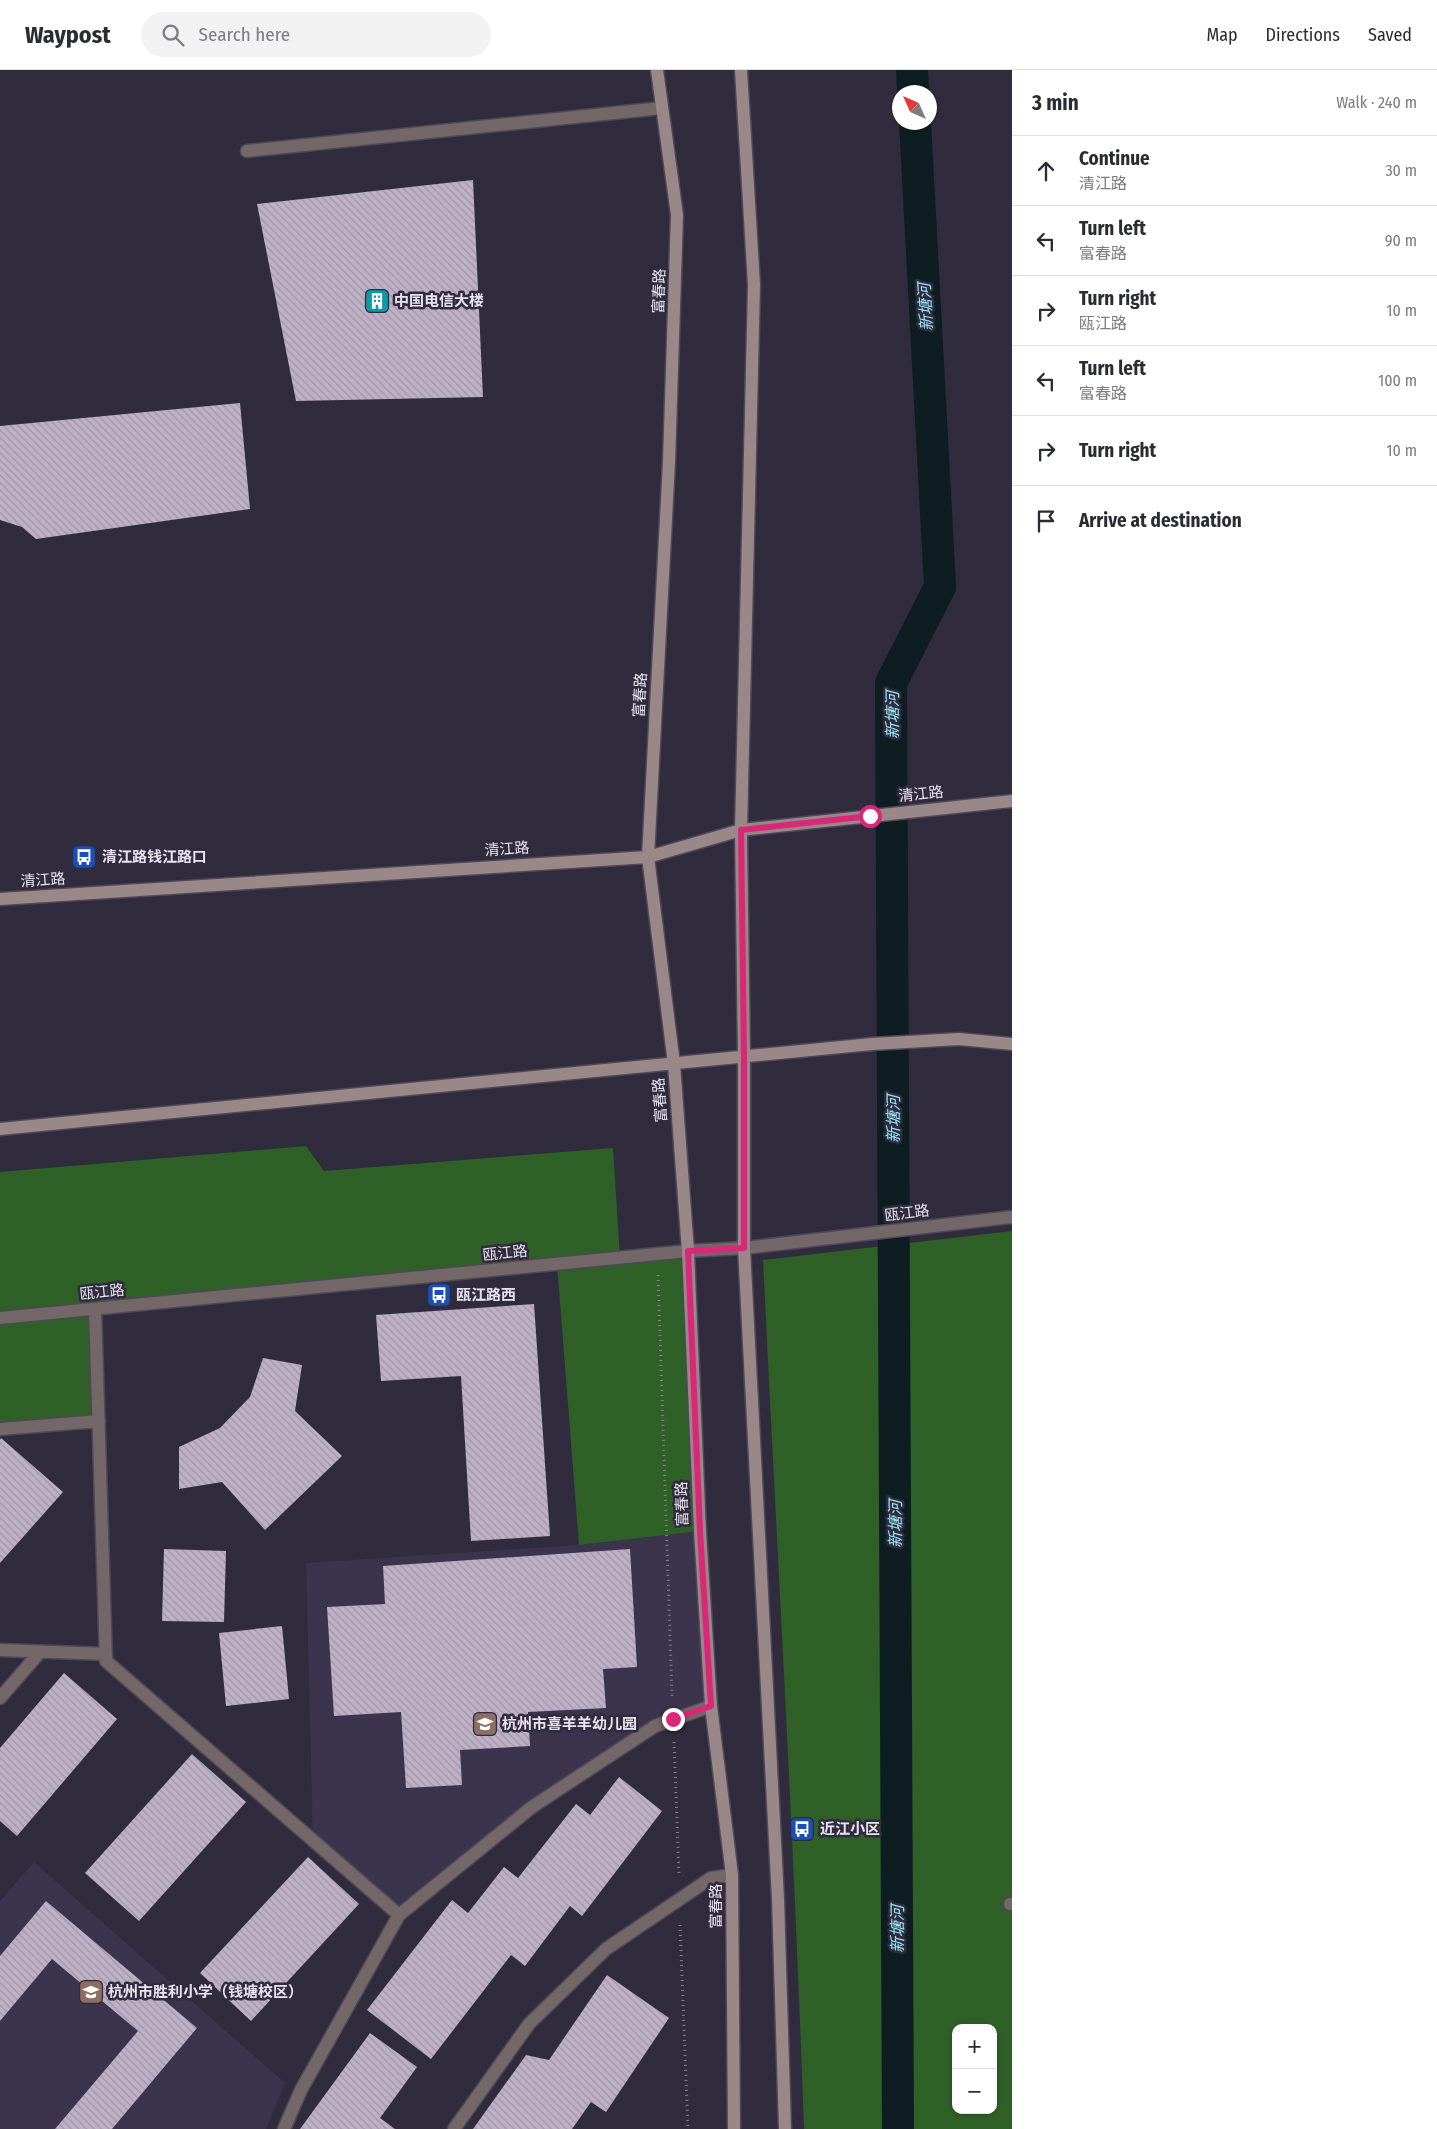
<!DOCTYPE html>
<meta charset="utf-8">
<style>
:root{--surface:#fff;--page:#f2f2f3;--text:#2b2b33;--muted:#7c7c81;--line:#e1e1e2}
body{margin:0;font-family:"Fira Sans Condensed","Noto Sans SC",sans-serif;background:var(--page);color:var(--text)}
.controls{position:absolute;right:15px;bottom:15px;display:grid;overflow:hidden;border-radius:10px;box-shadow:0 1px 4px #0004}
.controls button{width:45px;height:45px;display:grid;place-items:center;padding:0;border:0;border-bottom:1px solid var(--line);background:var(--surface);color:var(--text);font:25px sans-serif}
.compass{position:absolute;left:892px;top:15px;width:45px;height:45px;border-radius:50%;background:var(--surface);box-shadow:0 1px 4px #0004;rotate:315deg}
.stop{position:absolute;width:15px;height:15px;margin:-11px;border:4px solid #db2777;border-radius:50%;background:#fff}
.stop.end{background:#db2777;border-color:#fff;box-shadow:0 1px 5px #0008}
.list{margin:0;padding:0;list-style:none}
h2{display:flex;justify-content:space-between;align-items:center;height:65px;margin:0;padding:0 20px;font-size:21px}
h2 small{font-size:16px;font-weight:400;color:var(--muted)}
.list li{display:grid;grid-template-columns:32px 1fr auto;gap:15px;align-items:center;box-sizing:border-box;height:70px;padding:0 20px;border-top:1px solid var(--line)}
.list b{display:block;font-size:19px;white-space:nowrap}
.list p{margin:0;font-size:16px;white-space:nowrap;color:var(--muted)}
.list em{font-size:16px;font-style:normal;color:var(--muted)}
.icon{flex:none;width:28px;height:28px;fill:none;stroke:currentColor;stroke-width:2;stroke-linecap:round;stroke-linejoin:round}
.map{position:relative;flex:none;width:1012px;height:2059px;overflow:hidden}
header{display:flex;align-items:center;gap:30px;box-sizing:border-box;height:70px;padding:0 25px;background:var(--surface);border-bottom:1px solid var(--line)}
header strong{font-size:24px}
nav{display:flex;gap:28px;margin-inline-start:auto;font-size:18px}
.search{width:350px;height:45px;background:var(--page);display:flex;align-items:center;gap:12px;box-sizing:border-box;padding:0 18px;border-radius:28px;color:var(--muted);font-size:19px}
main{display:flex}
aside{flex:1;background:var(--surface)}
.map>svg:first-child{display:block}
.built{fill:#3c334d}
.green{fill:#2f6027;fill-rule:evenodd}
.lines{fill:none;stroke-linecap:round;stroke-linejoin:round}
.canal{stroke:#0e1d21;stroke-width:32}
.building{fill:url(#building-back-hatch)}
.lane-casing{stroke:#4e485a;stroke-width:15}
.street-casing{stroke:#4e485a;stroke-width:15}
.secondary-casing{stroke:#4e485a;stroke-width:15}
.path{stroke:#878292;stroke-width:3;stroke-dasharray:1 4;stroke-linecap:butt}
.lane{stroke:#746767;stroke-width:12}
.street{stroke:#746767;stroke-width:12}
.secondary{stroke:#9a8787;stroke-width:12}
.route{stroke:#db2777;stroke-width:6}
.labels{text-anchor:middle;stroke-width:5;stroke-linejoin:round;paint-order:stroke}
.street-label{font-size:15px;fill:#e7e3ef;stroke:#312b3e}
.poi-label{font-size:15px;font-weight:bold;fill:#e7e3ef;stroke:#312b3e;text-anchor:start}
.water-label{font-size:16px;font-style:italic;fill:#95e7f8;stroke:#312b3e}
</style>
<header>
<strong>Waypost</strong>
<div class="search"><svg class="icon" aria-label="search" viewBox="0 0 24 24"><circle cx="10" cy="10" r="6"/><path d="M15 15l6 6"/></svg>Search here</div>
<nav><a>Map</a><a>Directions</a><a>Saved</a></nav>
</header>
<main>
<div class="map">
<svg width="1012" height="2059" viewBox="0 0 1012 2059">
<defs>
<pattern id="building-back-hatch" width="6" height="6" patternUnits="userSpaceOnUse" patternTransform="scale(1.25)"><rect width="6" height="6" fill="#beb0c6"/><path d="M-1 5l2 2M0 0l6 6M5-1l2 2" fill="none" stroke="#a095a6"/></pattern>
</defs>
<rect width="100%" height="100%" fill="#312b3e"/>
<path class="built" d="M700,1461L711,1636L655,1656L532,1737L399,1845L313,1770L306,1493L579,1475Z
M34,1792L285,2013L266,2059H0V1831Z"/>
<path class="green" d="M306,1076L324,1101L613,1078L620,1187L688,1181L700,1461L579,1475L557,1194L96,1239L99,1351L0,1359V1102Z
M1012,1161V2059H804C794,1769 777,1480 763,1190ZM956,1958H993V2040H956Z"/>
<g class="lines">
<path class="canal" d="M912,0L913,22
M898,2059L891,613L940,517L915,52"/>
</g>
<path class="building" d="M473,110L483,327L296,331L257,134Z
M240,333L250,439L36,469L22,457L0,450V356Z
M534,1234L550,1466L471,1471L461,1306L381,1311L376,1245Z
M263,1288L302,1295L295,1341L342,1386L265,1460L222,1412L179,1419V1377L220,1358L250,1327Z
M1,1368L63,1422L0,1493V1370Z
M164,1479L226,1481L224,1552L162,1551Z
M630,1479L637,1597L603,1599L606,1638L528,1642L530,1676L460,1680L462,1715L406,1718L401,1642L334,1646L327,1537L385,1534L383,1496Z
M282,1556L289,1629L226,1636L219,1563Z
M64,1603L117,1649L17,1766L0,1751V1678Z
M192,1684L246,1732L139,1851L85,1803Z
M619,1707L662,1741L582,1846L570,1836L525,1896L511,1885L431,1989L367,1940L452,1830L468,1843L504,1797L518,1808L576,1734L590,1745Z
M308,1787L359,1834L251,1951L200,1903Z
M46,1831L197,1958L112,2059H55L138,1961L52,1889L0,1951V1886Z
M607,1905L669,1948L606,2042L591,2032L572,2059H473L526,1985L549,1990Z
M370,1963L417,1997L380,2048L395,2059H300Z"/>
<g class="lines">
<defs>
<path id="lane" d="M247,81L662,38
M95,1239L106,1591L399,1845
M0,1359L99,1351
M0,1580L106,1584
M0,1628L40,1582
M1010,1834H1012
M284,2059L301,2020L399,1845L532,1737L655,1656L711,1636
M454,2059L529,1954L606,1879L711,1808L732,1805"/>
<path id="street" d="M0,1248L688,1181L744,1178L1012,1147"/>
<path id="secondary" d="M657,0L677,145L669,392L648,787L674,994L688,1181L700,1461L711,1636L732,1805L734,2059
M741,0L754,215L741,760L744,987V1178L778,1829L785,2059
M0,829L648,787L741,760L1012,731
M0,1059L872,974L959,969L1012,974"/>
</defs>
<use href="#lane" class="lane-casing"/>
<use href="#street" class="street-casing"/>
<use href="#secondary" class="secondary-casing"/>
<path class="path" d="M658,1205L672,1626
M674,1672L679,1803
M680,1855L688,2059"/>
<use href="#lane" class="lane"/>
<use href="#street" class="street"/>
<use href="#secondary" class="secondary"/>
</g>
<g class="lines">
<path class="route" d="M673,1649L711,1636L700,1461L688,1181L744,1178V986L741,760L870,746"/>
</g>
<defs>
<symbol id="building-square" viewBox="-11 -11 22 22"><rect x="-9" y="-9" width="18" height="18" rx="4" fill="#0f9aa8" stroke="#312b3e"/><path d="M-4-6H4V6H1V3H-1V6H-4ZM-2.5-4.3h1.7v1.8h-1.7ZM.8-4.3h1.7v1.8H.8ZM-2.5-1h1.7V.8h-1.7ZM.8-1h1.7V.8H.8Z" fill="#fff"/></symbol>
<symbol id="bus-square" viewBox="-11 -11 22 22"><rect x="-9" y="-9" width="18" height="18" rx="4" fill="#1a4fb4" stroke="#312b3e"/><path d="M-5-6H5V4H4V6H2V4H-2V6H-4V4H-5ZM-3.5-4V0h7V-4ZM-3.5 1.2v1.5H-2V1.2ZM2 1.2v1.5H3.5V1.2Z" fill="#fff"/></symbol>
<symbol id="school-square" viewBox="-11 -11 22 22"><rect x="-9" y="-9" width="18" height="18" rx="4" fill="#8d6e63" stroke="#312b3e"/><path d="M0-5L7-2L0 1L-7-2ZM-4 1L0 2.5L4 1V4Q0 6-4 4Z" fill="#fff"/></symbol>
</defs>
<g fill-rule="evenodd">
<use href="#building-square" x="363" y="217" width="28" height="28"/>
<use href="#bus-square" x="70" y="773" width="28" height="28"/>
<use href="#bus-square" x="425" y="1211" width="28" height="28"/>
<use href="#school-square" x="471" y="1640" width="28" height="28"/>
<use href="#bus-square" x="788" y="1745" width="28" height="28"/>
<use href="#school-square" x="77" y="1908" width="28" height="28"/>
</g>
<g class="labels">
<g class="street-label">
<text transform="translate(659 221) rotate(-88)" y="5">富春路</text>
<text transform="translate(640 625) rotate(-87)" y="5">富春路</text>
<text transform="translate(921 724) rotate(-6)" y="5">清江路</text>
<text transform="translate(507 779) rotate(-4)" y="5">清江路</text>
<text transform="translate(43 810) rotate(-4)" y="5">清江路</text>
<text transform="translate(660 1030) rotate(-94)" y="5">富春路</text>
<text transform="translate(907 1143) rotate(-7)" y="5">瓯江路</text>
<text transform="translate(505 1183) rotate(-6)" y="5">瓯江路</text>
<text transform="translate(102 1222) rotate(-6)" y="5">瓯江路</text>
<text transform="translate(682 1434) rotate(-92)" y="5">富春路</text>
<text transform="translate(716 1836) rotate(-90)" y="5">富春路</text>
</g>
<g class="poi-label">
<text x="394" y="236">中国电信大楼</text>
<text x="102" y="792">清江路钱江路口</text>
<text x="456" y="1230">瓯江路西</text>
<text x="502" y="1659">杭州市喜羊羊幼儿园</text>
<text x="820" y="1764">近江小区</text>
<text x="108" y="1927">杭州市胜利小学（钱塘校区）</text>
</g>
<g class="water-label">
<text transform="translate(925 237) rotate(-93)" y="6">新塘河</text>
<text transform="translate(892 645) rotate(-90)" y="6">新塘河</text>
<text transform="translate(893 1049) rotate(-90)" y="6">新塘河</text>
<text transform="translate(895 1454) rotate(-90)" y="6">新塘河</text>
<text transform="translate(897 1859) rotate(-90)" y="6">新塘河</text>
</g>
</g>
</svg>
<div class="controls">
<button>+</button>
<button>−</button>
</div>
<svg class="compass" viewBox="-18 -18 36 36"><path d="M0-13l5 13h-10z" fill="#e53935"/><path d="M0 13l5-13h-10z" fill="#7c7c81"/></svg>
<div class="stop" style="left:870px;top:746px"></div>
<div class="stop end" style="left:673px;top:1649px"></div>
</div>
<aside>
<h2>3 min<small>Walk · 240 m</small></h2>
<ul class="list">
<li><svg class="icon" aria-label="ahead" viewBox="0 0 24 24"><path d="M12 20V5M6 11l6-6 6 6"/></svg><div><b>Continue</b><p>清江路</p></div><em>30 m</em></li>
<li><svg class="icon" aria-label="left" viewBox="0 0 24 24"><path d="M17 20v-9H6M10 6l-5 5 5 5"/></svg><div><b>Turn left</b><p>富春路</p></div><em>90 m</em></li>
<li><svg class="icon" aria-label="right" viewBox="0 0 24 24"><path d="M7 20v-9h11M14 6l5 5-5 5"/></svg><div><b>Turn right</b><p>瓯江路</p></div><em>10 m</em></li>
<li><svg class="icon" aria-label="left" viewBox="0 0 24 24"><path d="M17 20v-9H6M10 6l-5 5 5 5"/></svg><div><b>Turn left</b><p>富春路</p></div><em>100 m</em></li>
<li><svg class="icon" aria-label="right" viewBox="0 0 24 24"><path d="M7 20v-9h11M14 6l5 5-5 5"/></svg><div><b>Turn right</b></div><em>10 m</em></li>
<li><svg class="icon" aria-label="arrive" viewBox="0 0 24 24"><path d="M6 21V4h12l-3 4 3 4H6"/></svg><div><b>Arrive at destination</b></div></li>
</ul>
</aside>
</main>
